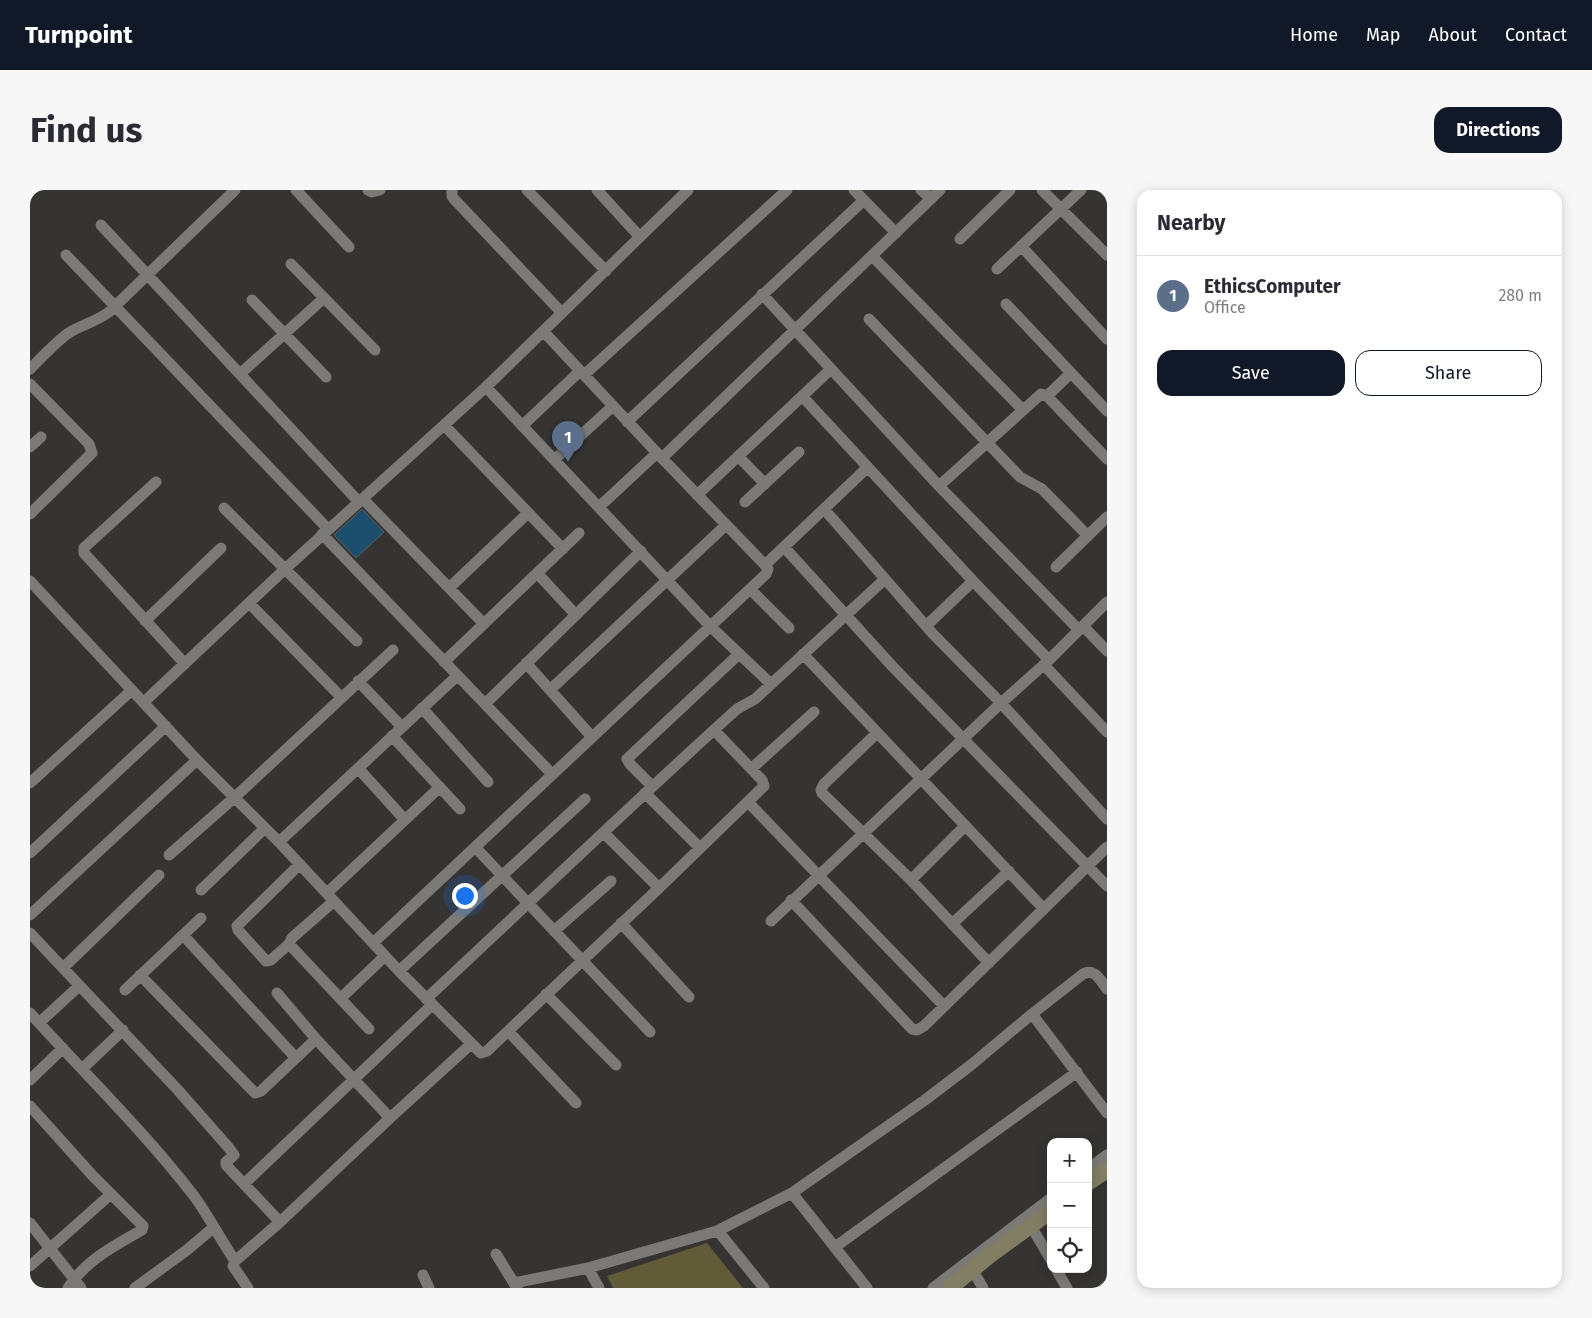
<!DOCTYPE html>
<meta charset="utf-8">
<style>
:root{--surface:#fff;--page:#f7f7f7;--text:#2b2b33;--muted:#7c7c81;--line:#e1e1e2;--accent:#111827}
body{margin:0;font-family:"Fira Sans",sans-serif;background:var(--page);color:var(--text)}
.controls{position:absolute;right:15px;bottom:15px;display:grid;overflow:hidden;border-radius:10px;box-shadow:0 2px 12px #0003}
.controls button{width:45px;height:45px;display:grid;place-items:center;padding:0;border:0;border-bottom:1px solid var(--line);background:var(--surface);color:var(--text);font:25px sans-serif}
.you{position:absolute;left:434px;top:705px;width:18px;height:18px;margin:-12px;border:4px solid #fff;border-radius:50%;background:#1a73e8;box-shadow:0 0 0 8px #1a73e833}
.badge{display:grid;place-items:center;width:32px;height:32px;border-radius:50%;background:var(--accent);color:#fff;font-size:16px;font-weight:700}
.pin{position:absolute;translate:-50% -41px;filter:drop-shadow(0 1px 2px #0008)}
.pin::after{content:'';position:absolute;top:26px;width:18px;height:15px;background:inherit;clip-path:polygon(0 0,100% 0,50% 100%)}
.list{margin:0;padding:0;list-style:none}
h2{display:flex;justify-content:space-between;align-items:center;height:65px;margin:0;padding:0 20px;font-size:21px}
h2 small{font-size:16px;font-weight:400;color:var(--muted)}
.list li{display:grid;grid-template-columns:32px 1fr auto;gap:15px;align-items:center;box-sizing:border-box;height:80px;padding:0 20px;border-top:1px solid var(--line)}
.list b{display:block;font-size:19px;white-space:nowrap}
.list p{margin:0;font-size:16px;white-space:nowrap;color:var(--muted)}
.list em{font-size:16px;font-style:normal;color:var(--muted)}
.actions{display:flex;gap:10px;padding:15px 20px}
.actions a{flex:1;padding:11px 0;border:1px solid var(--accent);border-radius:15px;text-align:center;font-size:18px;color:var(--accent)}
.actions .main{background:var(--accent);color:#fff}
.icon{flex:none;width:28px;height:28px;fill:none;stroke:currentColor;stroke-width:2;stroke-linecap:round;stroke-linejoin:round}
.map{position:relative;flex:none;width:1077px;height:1098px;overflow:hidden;border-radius:15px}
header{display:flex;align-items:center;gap:30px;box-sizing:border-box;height:70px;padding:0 25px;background:var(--accent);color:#fff}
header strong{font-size:24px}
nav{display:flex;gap:28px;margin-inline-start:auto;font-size:18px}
.intro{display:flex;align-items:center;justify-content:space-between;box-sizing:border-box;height:120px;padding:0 30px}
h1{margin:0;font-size:35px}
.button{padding:12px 22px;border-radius:15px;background:var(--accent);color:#fff;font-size:18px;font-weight:700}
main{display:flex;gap:30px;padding:0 30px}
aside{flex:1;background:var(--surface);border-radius:15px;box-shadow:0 2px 12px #0003}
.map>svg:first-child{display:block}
.green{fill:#615b38}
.building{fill:#1c4e6e;stroke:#5d5f61}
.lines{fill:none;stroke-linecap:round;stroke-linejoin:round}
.street{stroke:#7b7a77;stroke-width:11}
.secondary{stroke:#827e63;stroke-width:16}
</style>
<header>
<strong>Turnpoint</strong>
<nav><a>Home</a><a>Map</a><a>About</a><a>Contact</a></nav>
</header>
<div class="intro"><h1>Find us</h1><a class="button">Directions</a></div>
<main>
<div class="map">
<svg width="1077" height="1098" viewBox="0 0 1077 1098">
<rect width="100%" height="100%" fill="#353432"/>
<path class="green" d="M677,1053L713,1098H583L577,1086Z"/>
<path class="building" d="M332,319L354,342L326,368L304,345Z"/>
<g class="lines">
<path class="street" d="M266,0L319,57
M338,0L342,2L350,0
M422,0V6L424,9L532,123
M497,0L576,81
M567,0L610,47
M824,0L866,43
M891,0L901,9
M1012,0L1077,65
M1075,0L1077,2
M71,35L329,312
M930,49L980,0
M991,56L1077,149
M36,65L298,339
M842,66L993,220
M261,74L345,160
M967,79L1051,0
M732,104L909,296
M222,110L296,187
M976,114L1077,221
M839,129L990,287L1012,299L1058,346
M514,142L627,263L735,375
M0,179C12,167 24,154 37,144C50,135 66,132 79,122L205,0
M210,184L294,108
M554,185L757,0
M0,194L59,254L62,263L0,324
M456,197L680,436L741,494
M772,206L943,391L1019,470
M1017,206L1041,183
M597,232L834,10
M414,235L533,359
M492,236L550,181
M0,257L11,247
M708,266L735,294
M632,268L910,0
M525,269L583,216
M126,292L56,356L54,358V363L155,474
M667,305L801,179
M333,309L454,434
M715,312L769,262
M569,317L627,263
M194,318L327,451
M794,319L903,444L971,513L1077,629
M292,344L522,584
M754,357L863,477L1077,696
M1026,377L1077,327
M507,383L546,425
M0,391L167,570L249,652L369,781L451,863L457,861L629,698L734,596L732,590L684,540
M419,398L498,323
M720,399L759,438
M219,413L311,507
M115,431L191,358
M896,436L943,391
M1053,436L1077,461
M1049,440L909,296L1011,204L1017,206L1077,269
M773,464L1014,719
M414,472L549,343
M496,473L562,547
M1014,475L1077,542
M328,491L372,537
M521,499L696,335
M114,512L255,379L456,197L658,0
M455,514L611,361
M392,518L458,592
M847,543L794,594L791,600L792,603L881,690L959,773
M362,546L430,619
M328,578L375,630
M721,579L784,522
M0,593L102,500
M622,596L600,574L597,569L709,464
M615,603L670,658
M718,612L914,816
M574,643L629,698
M249,652L427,486
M445,657L620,842
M0,663L136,536
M139,665L205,607L363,460
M881,690L935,636
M171,700L235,638
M297,703L410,597
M761,710L882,839L887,840L894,836L1077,657
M304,711L262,748L259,754L339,839
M0,725L167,570
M741,731L971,513L1019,470L1077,412
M591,733L659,807
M922,734L979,681
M524,741L581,691
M0,743L147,899L199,958L204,965L196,972V975L250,1032
M153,745L265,867
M343,753L736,384L738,379L735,375L838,277
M259,754L241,770L236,771L208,740L207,736L270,674
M33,778L129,685
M369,781L555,609
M110,785L225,903L231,901L286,849
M95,800L171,728
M516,804L586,875
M311,808L355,766
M396,809C500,712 602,614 707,519L725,509L855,389
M0,823C55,884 114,941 164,1006C178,1025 191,1050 205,1071
M1002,824L1053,784C1065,778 1070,790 1077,799
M9,833L49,796
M478,841L546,913
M52,879L93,840
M0,890L33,858
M0,916L62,985L113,1036L112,1040C84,1056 56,1070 38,1098
M360,928L441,854
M1058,979L1077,965
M215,993L402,815
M762,1003L837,1098
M0,1033L51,1098
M1001,1036L1021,1070
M688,1041L734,1098
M805,1057L1047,882
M466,1064L487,1098
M0,1076L81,1004
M558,1078L569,1098
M942,1079L953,1098
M1026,1079L1037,1098
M393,1085L399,1098
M484,1093L558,1078L687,1041L762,1003L895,910L941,875L1002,824L1077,923
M105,1098L157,1060L183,1038
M218,1098L203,1076L205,1071L250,1032L360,928L286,849L247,803
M903,1098L1021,1008
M1074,1098L1077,1096"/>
<path class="secondary" d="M1058,993L1077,980
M920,1098L959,1066L1021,1021"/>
</g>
</svg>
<div class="controls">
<button>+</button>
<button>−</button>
<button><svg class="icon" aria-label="locate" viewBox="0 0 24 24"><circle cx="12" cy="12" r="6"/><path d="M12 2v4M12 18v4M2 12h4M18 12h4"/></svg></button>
</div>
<div class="you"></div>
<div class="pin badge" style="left:538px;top:272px;background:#5c6f8a">1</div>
</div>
<aside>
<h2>Nearby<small></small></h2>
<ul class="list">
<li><span class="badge" style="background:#5c6f8a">1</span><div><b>EthicsComputer</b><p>Office</p></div><em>280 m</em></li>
</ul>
<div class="actions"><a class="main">Save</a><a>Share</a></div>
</aside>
</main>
